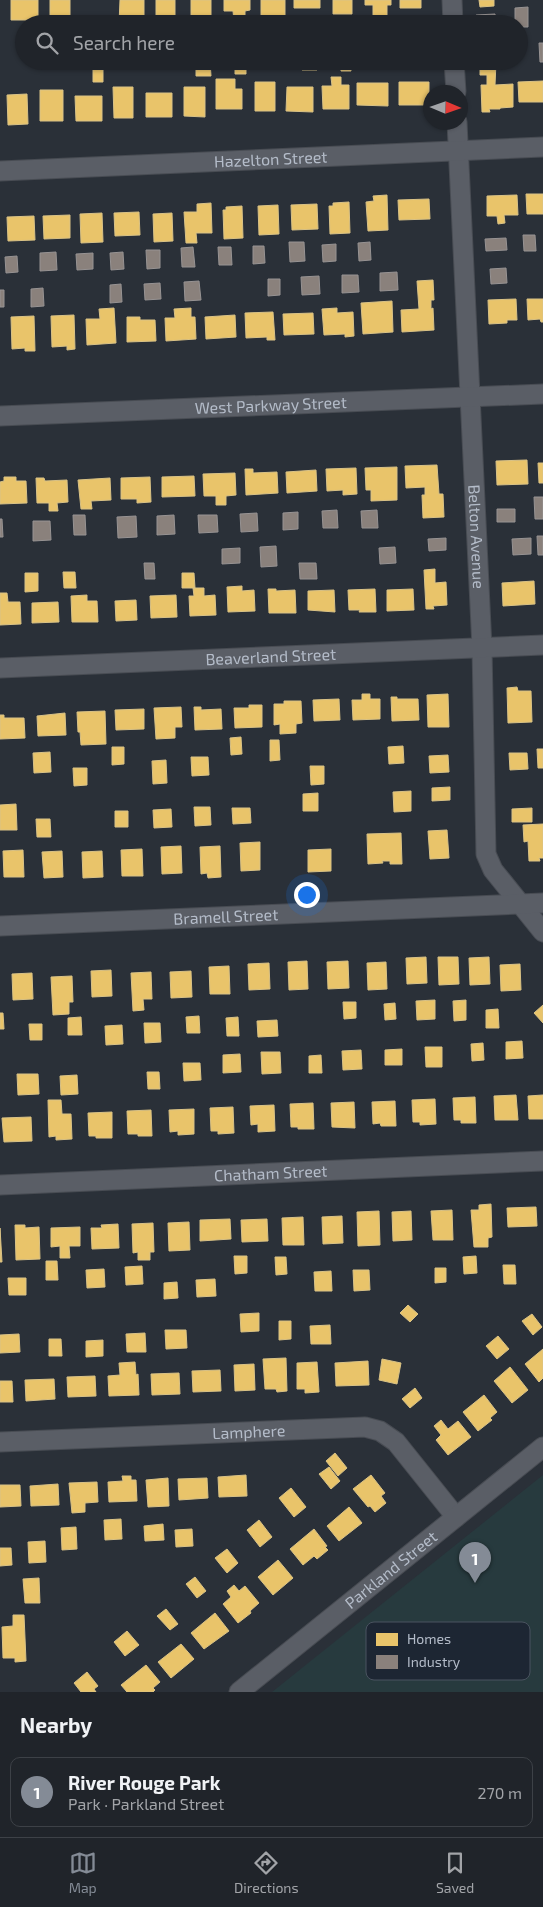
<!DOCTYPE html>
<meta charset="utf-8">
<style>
:root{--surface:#20242a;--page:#2d3036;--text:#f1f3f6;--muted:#a2a4a8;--line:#3d4147;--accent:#848b96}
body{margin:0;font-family:"Exo 2",sans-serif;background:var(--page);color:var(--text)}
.compass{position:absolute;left:423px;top:85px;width:45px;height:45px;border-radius:50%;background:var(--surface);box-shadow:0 1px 4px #0004;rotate:92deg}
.you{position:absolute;left:306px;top:894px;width:18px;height:18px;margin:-12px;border:4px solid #fff;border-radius:50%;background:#1a73e8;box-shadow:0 0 0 8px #1a73e833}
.badge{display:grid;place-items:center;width:32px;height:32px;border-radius:50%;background:var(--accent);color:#fff;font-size:16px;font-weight:700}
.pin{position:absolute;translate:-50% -41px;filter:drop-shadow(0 1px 2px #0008)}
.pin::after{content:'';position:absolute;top:26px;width:18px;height:15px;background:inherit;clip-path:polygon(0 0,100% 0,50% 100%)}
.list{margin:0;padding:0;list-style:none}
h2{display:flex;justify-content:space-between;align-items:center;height:65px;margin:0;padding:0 20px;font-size:21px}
h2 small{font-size:16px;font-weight:400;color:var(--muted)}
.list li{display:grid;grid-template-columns:32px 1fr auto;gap:15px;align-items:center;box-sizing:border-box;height:70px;margin:0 10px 10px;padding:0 10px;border:1px solid var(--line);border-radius:10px}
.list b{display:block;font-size:19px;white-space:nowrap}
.list p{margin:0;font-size:16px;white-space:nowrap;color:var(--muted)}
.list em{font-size:16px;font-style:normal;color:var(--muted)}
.icon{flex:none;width:28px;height:28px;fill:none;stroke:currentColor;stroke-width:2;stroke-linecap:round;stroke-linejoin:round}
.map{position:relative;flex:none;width:543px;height:1692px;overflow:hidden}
.search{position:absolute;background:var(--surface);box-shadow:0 1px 4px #0004;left:15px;right:15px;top:15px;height:55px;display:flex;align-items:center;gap:12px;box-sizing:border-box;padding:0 18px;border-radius:28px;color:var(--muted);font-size:19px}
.sheet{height:145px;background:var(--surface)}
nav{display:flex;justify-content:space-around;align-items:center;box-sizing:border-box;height:70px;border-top:1px solid var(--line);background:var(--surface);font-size:14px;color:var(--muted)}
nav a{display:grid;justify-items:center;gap:2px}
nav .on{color:var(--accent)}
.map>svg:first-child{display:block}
.green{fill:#273a3e}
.homes{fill:#e9c46a;stroke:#d9c286}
.industry{fill:#8a817c;stroke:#979393}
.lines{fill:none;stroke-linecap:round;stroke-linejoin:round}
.street-casing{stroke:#484c53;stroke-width:21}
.street{stroke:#5a5e66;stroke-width:19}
.labels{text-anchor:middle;stroke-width:5;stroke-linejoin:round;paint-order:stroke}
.street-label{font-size:16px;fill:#b4bcc9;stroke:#1d2633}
.key{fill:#1d2633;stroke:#4a5360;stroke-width:1}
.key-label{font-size:14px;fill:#b4bcc9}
</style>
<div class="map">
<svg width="543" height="1692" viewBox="0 0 543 1692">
<rect width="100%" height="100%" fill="#2a3038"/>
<path class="green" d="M543,1475V1692H272Z"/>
<path class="homes" d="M11,0H38V20H11Z
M50,0H70V23H50Z
M120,0H144V24H119Z
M156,0H175V22H156Z
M191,0H211V17H191Z
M224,0H250V10L245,11V21H234L233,11H224Z
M261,0H285V17H261Z
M294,0H320V8H294Z
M333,0H352V14H333Z
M365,0H391V5H387V16H373V5H365Z
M400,0H421V8H400Z
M479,0H494V6L480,7Z
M410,17H428V24H410Z
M361,19H374V24H361Z
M196,61H210L211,76H196Z
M235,61H246V74H235Z
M301,61H317V70H302Z
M341,61H350L351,71H341Z
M380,61H392V68H380Z
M496,62L495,85L513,84V107L500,108V109H489L490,112H482L481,85H487V75H480V63Z
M93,64H103V82H93Z
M331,77H341V85H349V109H323L322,86H332Z
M216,79H235V89H242V109H216Z
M543,81V102H519L518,82Z
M255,82H275V111H255Z
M399,82H429V105H399Z
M357,83H388V106L357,105Z
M113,87H133V118H114Z
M184,87H205V117L184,116Z
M287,87H313V112L286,111Z
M40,90H63V121H40Z
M146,93H172V117H146Z
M27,94L28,124L8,125L7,95Z
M75,96H102V121H76Z
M526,194H543V214H527Z
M387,195L388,230L368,231L366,202L374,201L373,196Z
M517,195L518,215H504L505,223L498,224L497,216H487V196Z
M429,199L430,219L399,220L398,200Z
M349,202L350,233L330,234L329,206H333V203Z
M211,203L212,233H196L197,243H186L184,212H197V204Z
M317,204L318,229L292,230L291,205Z
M278,205L279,234L259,235L258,206Z
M242,206L243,238L224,239L223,210H226V207Z
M139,212L140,235L115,236L114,213Z
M102,213L103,242L81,243L80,214Z
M172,213L173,241L154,242L153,214Z
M70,215V238L44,239L43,216Z
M34,216L35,240L8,241L7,217Z
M433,280L434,300H431V309L433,308L434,330L402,332L401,310L419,309L417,281Z
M516,299L517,320H507V323L489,324L488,300Z
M527,299H543V322H541L540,319L528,320Z
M392,301L393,332L363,334L361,303Z
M114,308L116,343L87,345L86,319H100L99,309Z
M191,308V317H195L196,339L166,341L165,318H175L174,309Z
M337,308V313L353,312L354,336L345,337V334L324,335L322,309Z
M273,312L275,340H267V337L246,338L245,313Z
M313,313L314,334L284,335L283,314Z
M74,315L75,349L67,350V346L52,347L51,316Z
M235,315L236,337L206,339L205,317Z
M34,316L35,351H25V348L12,349L11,317Z
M127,317H140V320H155L156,341L127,342Z
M527,460L528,484L497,485L496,461Z
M538,463H543V483H539Z
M437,465L439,494H443L444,517L423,518L422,495H425V487L406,488L405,466Z
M397,467V500L371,501V490H366L365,468Z
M356,468L357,494L343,495V490L327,491L326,469Z
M245,469H253V473L277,472L278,493L246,495Z
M316,470L317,491L287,493L286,472Z
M235,473L236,495L226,496V505H216V496H204L203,474Z
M194,476L195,496L162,497V477Z
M4,477H16V481H26L27,503L0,504V482L4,481Z
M150,477L151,502L137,503V499H121V478Z
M36,478H44L45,481L67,480L68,502L57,503L58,511H49V503H37Z
M110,478L111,500L91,501L92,509H81L78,480Z
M435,569V583L446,582L447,605L433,606L434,609H426L424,570Z
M63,572H75L76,588H64Z
M25,573H38V591L25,592Z
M182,573H194L195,588H182Z
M534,581L535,604L503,606L502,583Z
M242,586V591L254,590L255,611L228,612L227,587Z
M193,588H204V596L215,595L216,615L190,616L189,596H194Z
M268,589H276V591L295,590L296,613H269Z
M375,589L376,612H359L360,610H349L348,590Z
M413,589L414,610L387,611V590Z
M334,590L335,612L308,610V591Z
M0,593H7L8,602H20L21,624L0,625Z
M87,595V601H97L98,622H72L71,596Z
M176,595L177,617L151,618L150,596Z
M136,600L137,620L116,621L115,601Z
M58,602L59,622L32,623V603Z
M517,687L518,691H531L532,722L508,723L507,688Z
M362,694H370V699H380V719L353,720L352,700H362Z
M448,694L449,727H428L427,695Z
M391,697H397V699H418L419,720L392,721Z
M339,699L340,720L314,721L313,700Z
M284,701H301L302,723L296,724V733L280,734V724L274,725V704H284Z
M249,705H262V727L235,728L234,708H249Z
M181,707L182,727H175V738L156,739L154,708Z
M194,707H201V710L221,709L222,729L195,730Z
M144,709V729L116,730L115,710Z
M105,711L106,744L81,745L80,732H78L77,712Z
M65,713L66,735L38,736L37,716Z
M0,715H4V718H24L25,738L0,739Z
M241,737L242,754L231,755L230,738Z
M270,740H279L280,760L270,761Z
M403,746L404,763L389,764L388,747Z
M112,747H124V764L112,765Z
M537,749H543V768H538Z
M50,752L51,772L34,773L33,753Z
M509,753H527L528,769L510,770Z
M448,755L449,772L430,773L429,756Z
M191,757H208L209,775L192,776Z
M166,760L167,783L153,784L152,761Z
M310,766H324V784L311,785Z
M73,768H87V785L74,786Z
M450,787V800L432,801V788Z
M411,791V811L394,812L393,792Z
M318,793V811H303V794Z
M16,804L17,830H0V805Z
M194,807H210L211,825L195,826Z
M232,808H250L251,823L233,824Z
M532,808V822H512V809Z
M171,809L172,827L154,828L153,810Z
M115,811H128V827H115Z
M36,819H50L51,837H37Z
M543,824V858H539L540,861H529L528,841L524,842L523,825Z
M447,830L449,858L430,859L428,831Z
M401,833L402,864H390V861H382L383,863L368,864L367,834Z
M260,842V870L241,871L240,843Z
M181,846L182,873L162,874L161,847Z
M220,846L221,877L208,878L207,873L201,874L200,847Z
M142,849L143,876H122L121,850Z
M331,849V871L308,872V850Z
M23,850L24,877H4L3,851Z
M62,851L63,877L44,878L42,852Z
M102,851L103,877L83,878L82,852Z
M426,957L427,983L407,984L406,958Z
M438,957H458L459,984L439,985Z
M489,957L490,984L470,985L469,958Z
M307,961L308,989L289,990L288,962Z
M348,961L349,988L328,989L327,962Z
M386,962L387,989L368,990L367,963Z
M269,963L270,989L249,990L248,964Z
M520,964L521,990L501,991L500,965Z
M229,966L230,994H210L209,967Z
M111,970L112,996L92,997L91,971Z
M191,971L192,997L171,998L170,972Z
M151,972L152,999H143L144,1010L133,1011L131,973Z
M32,973L33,999L13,1000L12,974Z
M72,976L73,1002H69V1014L53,1015L51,977Z
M435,1000V1019L417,1020L416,1001Z
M466,1000V1020L454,1021L453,1001Z
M343,1002H356V1018L344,1019Z
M395,1003L396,1019L385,1020L384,1004Z
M543,1005V1023L534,1013Z
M498,1009L499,1028H486V1010Z
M0,1013H3L4,1029H0Z
M199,1016L200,1033H187L186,1017Z
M81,1017L82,1035H68V1018Z
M238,1017L239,1036H227L226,1018Z
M277,1020L278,1036L258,1037L257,1021Z
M144,1023H160L161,1042L145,1043Z
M29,1024H42V1040H30Z
M122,1025L123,1044L106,1045L105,1026Z
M522,1041L523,1058L506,1059V1042Z
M483,1043L484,1060L472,1061L471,1044Z
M425,1047H442V1067H426Z
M402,1049V1065H385V1050Z
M361,1050L362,1069L343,1070L342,1051Z
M261,1052H280L281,1073L262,1074Z
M240,1054L241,1072L223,1073V1055Z
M321,1055L322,1073H309V1056Z
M183,1063H200L201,1080L184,1081Z
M147,1072H159L160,1089H148Z
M17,1074H38L39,1094L18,1095Z
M77,1075L78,1094L61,1095L60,1076Z
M516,1095L518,1120H495L494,1096Z
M543,1095V1119H529L528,1096Z
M475,1097L476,1123H461V1120H454L453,1098Z
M435,1099L436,1124L420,1125V1122H413L412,1100Z
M48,1100H61L62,1114H71L72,1139L56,1140V1136L49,1137Z
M395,1101L396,1126H381L380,1123L373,1124L372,1102Z
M354,1102L355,1128L332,1127L331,1103Z
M313,1103L314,1129H298V1127H291L290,1104Z
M274,1105L275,1131L258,1132V1124L251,1125L250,1106Z
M233,1107L234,1133L218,1134V1131H211L210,1108Z
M194,1109V1134L178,1135V1131L170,1132L169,1110Z
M151,1110L152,1136H138V1134H128L127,1111Z
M112,1112V1138H96V1136H89L88,1113Z
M31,1117L32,1141L4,1142L2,1118Z
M491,1204L492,1237L488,1238V1247H474L471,1210H479V1205Z
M536,1207L537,1226L508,1227L507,1208Z
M452,1210L453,1240H433L431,1211Z
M379,1211L380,1245L358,1246L357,1212Z
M411,1211L412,1240L393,1241L392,1212Z
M342,1216L343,1243L323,1244L322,1217Z
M303,1217L304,1245H283L282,1218Z
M230,1219L231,1239L200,1241V1220Z
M267,1219L268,1241L242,1242L241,1220Z
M189,1222L190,1250L169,1251L168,1223Z
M153,1223L154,1252H150V1260H138V1252L133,1253L132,1224Z
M118,1224L119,1248L92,1249L91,1228H102L101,1225Z
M15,1225H25V1228L39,1227L40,1259L16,1260Z
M80,1227V1246H69L70,1258H60V1246L51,1247V1228Z
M0,1228L2,1262H0Z
M234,1256H247V1273L235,1274Z
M476,1256L477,1273L464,1274L463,1257Z
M275,1257H286L287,1274L276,1275Z
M46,1261H57L58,1280H46Z
M503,1265H515L516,1284H504Z
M142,1266L143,1284L126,1285L125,1267Z
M435,1268H446V1282L435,1283Z
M104,1269L105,1287L87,1288L86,1270Z
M353,1270H369L370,1290L354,1291Z
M331,1271L332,1291H315L314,1272Z
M8,1278H26V1295H9Z
M215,1279L216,1296L197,1297L196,1280Z
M177,1282L178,1298L164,1299V1283Z
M408,1305L418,1314L410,1322L400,1313Z
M259,1313V1331L241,1332L240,1314Z
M532,1314L542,1327L533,1335L522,1321Z
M279,1321H291V1339L279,1340Z
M330,1325L331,1344H311L310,1326Z
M165,1330H186L187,1348L166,1349Z
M145,1333L146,1352H127L126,1334Z
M19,1334L20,1352L0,1353V1335Z
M498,1336L509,1349L497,1359L486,1346Z
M49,1339H61L62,1356H49Z
M103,1340V1356L86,1357V1341Z
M543,1349V1378L539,1382L525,1364Z
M286,1358L287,1391L277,1392L276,1389H265L263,1359Z
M382,1359L401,1363L397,1384L379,1380Z
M368,1361L369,1385L336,1386L335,1363Z
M135,1362L136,1375L138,1374L139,1395L109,1396L108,1376L120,1375L119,1363Z
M317,1362L319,1392L305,1393V1389H297V1363Z
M254,1364L255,1390L235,1391L234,1365Z
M510,1367L528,1390L512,1403L494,1381Z
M220,1370L221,1391L193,1392L192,1371Z
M179,1373L180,1394L152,1395L151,1374Z
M95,1376L96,1396L68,1397L67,1377Z
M54,1379L55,1399L26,1401L25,1380Z
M0,1381H12L13,1402H0Z
M415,1388L422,1398L410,1408L402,1399Z
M484,1395L497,1412L490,1418L492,1420L478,1431L463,1412Z
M441,1420L448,1429L458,1421L471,1437L448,1455L436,1440L441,1435L434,1426Z
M335,1453L347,1468L338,1476L326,1461Z
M329,1467L340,1481L331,1489L319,1474Z
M246,1475L247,1496L219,1497L218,1477Z
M371,1475L385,1493L381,1496L386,1503L375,1512L370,1506L368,1507L353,1489Z
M122,1476H131V1480H136L137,1501L109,1502L108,1482L123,1481Z
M168,1478L169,1506L148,1507L146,1480Z
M207,1478L208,1498L179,1500L178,1479Z
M97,1482L98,1502L85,1503V1512L72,1513L69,1483Z
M58,1484L59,1505L31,1506L30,1486Z
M0,1485H20L21,1506L0,1507Z
M291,1488L306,1507L294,1517L279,1498Z
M349,1507L362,1523L339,1541L327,1526Z
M121,1519L122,1539L105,1540L104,1520Z
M259,1520L272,1537L260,1547L247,1530Z
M163,1524L164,1540L145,1541L144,1526Z
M76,1527L77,1549L62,1550L61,1528Z
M192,1529L193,1546L176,1547L175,1530Z
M314,1529L327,1546L325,1547L328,1550L317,1559L314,1556L303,1565L290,1549Z
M45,1541L46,1562L29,1563L28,1542Z
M0,1548H11L12,1565L0,1566Z
M227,1549L238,1563L227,1573L215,1558Z
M278,1560L293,1578L273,1595L258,1577Z
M195,1577L206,1591L197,1598L186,1584Z
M39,1578L40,1603H25L23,1579Z
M234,1585L239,1591L245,1586L259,1603L250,1611L251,1613L238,1623L223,1604L231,1597L227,1591Z
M166,1609L178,1624L170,1630L157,1616Z
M215,1613L229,1631L204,1649L191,1633Z
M13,1615H24L26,1661L15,1662V1658H3L2,1627L13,1626Z
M127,1631L139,1645L125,1656L114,1642Z
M181,1644L194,1659L171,1678L158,1662Z
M146,1665L160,1682L153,1688L155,1690L153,1692H127L121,1685Z
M87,1672L98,1686L94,1689L96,1692H81L74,1683Z"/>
<path class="industry" d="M528,7V27H519V24H515V8Z
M495,14L496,24H476V15Z
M539,43H543V62H540Z
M523,235H535L536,251H524Z
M506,238L507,250L486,251L485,239Z
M289,242H304L305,261L290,262Z
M370,242L371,260L359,261L358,243Z
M336,244V261L323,262L322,245Z
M253,246H264L265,263L253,264Z
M193,247L195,267H182L181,248Z
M218,247H231L232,265H219Z
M146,250H160V268L147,269Z
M56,252L57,270L40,271V253Z
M123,252L124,269L111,270L110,253Z
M93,253V269L77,270L76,254Z
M17,256L18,272L6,273L5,257Z
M506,268L507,283L491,284L490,269Z
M397,272L398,290L380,291V273Z
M342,275H358L359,292L342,293Z
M319,276L320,294L302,295L301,277Z
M268,279H280V295L268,296Z
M199,281L201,300L185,301L184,282Z
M160,283L161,299L145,300L144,284Z
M121,284L122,302L110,303V285Z
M43,288L44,306L31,307V289Z
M0,290H4V307H0Z
M534,497H543V519H535Z
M497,509H515V522H497Z
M337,510L338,528H323L322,511Z
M377,510L378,528H362L361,511Z
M298,512V529L283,530V513Z
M257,513L258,531L241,532L240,514Z
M73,515H85L86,535H74Z
M174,515L175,534L157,535V516Z
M198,515H217L218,532L199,533Z
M136,516L137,537L118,538L117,517Z
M0,519H2L3,537H0Z
M33,521H50L51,540L33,541Z
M537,536H543V555H538Z
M446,538V550L429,551L428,539Z
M531,538V554L513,555L512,539Z
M276,546L277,566L261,567L260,547Z
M395,547L396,563L380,564L379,548Z
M240,548V563L222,564V549Z
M144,563H154L155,579H145Z
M299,563H316L317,579H300Z"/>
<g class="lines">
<defs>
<g id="street">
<path d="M452,0L453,24"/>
<path d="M454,61L456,92"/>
<path id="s1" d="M457,122L482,648L486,854L493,870L543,932"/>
<path id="s2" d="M0,171L543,147"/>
<path id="s3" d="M0,416L543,394"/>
<path id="s4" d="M0,668L543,645"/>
<path id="s5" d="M0,926L543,903"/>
<path id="s6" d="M0,1185L543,1161"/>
<path id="s7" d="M0,1442L365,1427L380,1431L396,1442L456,1517"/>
<path id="s8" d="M239,1692L543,1447"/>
</g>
</defs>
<use href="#street" class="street-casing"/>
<use href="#street" class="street"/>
</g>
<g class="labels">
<g class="street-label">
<text dy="6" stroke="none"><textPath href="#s2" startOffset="271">Hazelton Street</textPath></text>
<text dy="6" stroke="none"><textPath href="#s3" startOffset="271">West Parkway Street</textPath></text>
<text dy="6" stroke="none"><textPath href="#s1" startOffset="415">Belton Avenue</textPath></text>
<text dy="6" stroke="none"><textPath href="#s4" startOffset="271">Beaverland Street</textPath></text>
<text dy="6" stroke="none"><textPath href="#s5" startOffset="226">Bramell Street</textPath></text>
<text dy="6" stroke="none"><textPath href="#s6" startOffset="271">Chatham Street</textPath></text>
<text dy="6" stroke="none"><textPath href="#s7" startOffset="249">Lamphere</textPath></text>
<text dy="6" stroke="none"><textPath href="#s8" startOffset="195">Parkland Street</textPath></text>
</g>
</g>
<rect x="366" y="1622" width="164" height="58" rx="8" class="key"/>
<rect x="376" y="1633" width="22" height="13" fill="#e9c46a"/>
<rect x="376" y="1655" width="22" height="14" fill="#8a817c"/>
<g class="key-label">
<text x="407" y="1644">Homes</text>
<text x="407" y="1667">Industry</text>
</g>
</svg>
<svg class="compass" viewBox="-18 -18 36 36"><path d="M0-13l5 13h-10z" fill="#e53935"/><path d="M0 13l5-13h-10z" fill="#a2a4a8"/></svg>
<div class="you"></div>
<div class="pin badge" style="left:475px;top:1583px">1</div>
<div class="search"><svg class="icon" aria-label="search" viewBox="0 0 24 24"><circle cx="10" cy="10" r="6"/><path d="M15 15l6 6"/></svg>Search here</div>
</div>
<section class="sheet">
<h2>Nearby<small></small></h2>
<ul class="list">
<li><span class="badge">1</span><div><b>River Rouge Park</b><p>Park · Parkland Street</p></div><em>270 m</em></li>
</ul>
</section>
<nav>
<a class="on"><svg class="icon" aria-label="map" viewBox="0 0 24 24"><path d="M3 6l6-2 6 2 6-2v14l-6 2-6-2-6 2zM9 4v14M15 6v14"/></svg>Map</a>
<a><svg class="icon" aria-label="directions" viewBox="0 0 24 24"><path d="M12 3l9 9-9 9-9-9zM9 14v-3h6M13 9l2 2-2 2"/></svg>Directions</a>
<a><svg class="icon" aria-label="saved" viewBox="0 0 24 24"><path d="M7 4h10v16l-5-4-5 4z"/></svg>Saved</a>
</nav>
